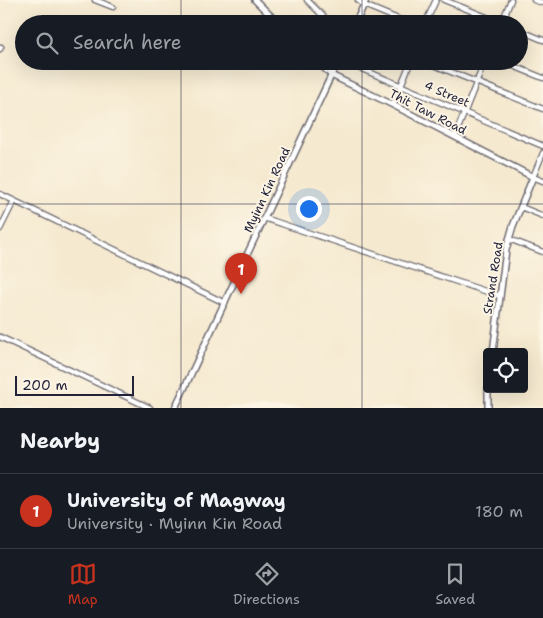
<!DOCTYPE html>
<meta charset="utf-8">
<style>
:root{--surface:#171b24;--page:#242831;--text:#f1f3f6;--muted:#9ea1a6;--line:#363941;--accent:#c8321e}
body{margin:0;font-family:"Shantell Sans",sans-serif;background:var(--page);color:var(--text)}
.controls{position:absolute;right:15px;bottom:15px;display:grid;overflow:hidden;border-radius:5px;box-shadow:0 5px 20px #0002}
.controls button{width:45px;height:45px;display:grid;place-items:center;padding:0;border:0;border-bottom:1px solid var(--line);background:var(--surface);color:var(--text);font:25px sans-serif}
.scale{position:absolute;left:15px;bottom:12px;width:119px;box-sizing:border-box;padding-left:5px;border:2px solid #22223b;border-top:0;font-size:14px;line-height:18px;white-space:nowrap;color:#22223b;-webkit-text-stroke:4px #fcf5e5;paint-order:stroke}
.you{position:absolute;left:308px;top:208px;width:18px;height:18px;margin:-12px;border:4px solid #fff;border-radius:50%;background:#1a73e8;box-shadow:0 0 0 8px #1a73e833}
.badge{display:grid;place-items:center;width:32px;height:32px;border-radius:50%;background:var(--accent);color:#fff;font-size:16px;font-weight:700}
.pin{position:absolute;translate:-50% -41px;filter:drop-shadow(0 1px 2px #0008)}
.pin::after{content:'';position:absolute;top:26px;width:18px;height:15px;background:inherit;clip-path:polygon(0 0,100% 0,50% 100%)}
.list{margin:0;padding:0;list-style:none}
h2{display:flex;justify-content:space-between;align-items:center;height:65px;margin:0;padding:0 20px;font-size:21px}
h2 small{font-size:16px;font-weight:400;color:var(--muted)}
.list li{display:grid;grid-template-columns:32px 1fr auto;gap:15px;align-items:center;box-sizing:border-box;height:75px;padding:0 20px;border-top:1px solid var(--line)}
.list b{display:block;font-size:19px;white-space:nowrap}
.list p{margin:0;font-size:16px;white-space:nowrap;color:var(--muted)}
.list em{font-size:16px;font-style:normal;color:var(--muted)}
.icon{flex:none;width:28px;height:28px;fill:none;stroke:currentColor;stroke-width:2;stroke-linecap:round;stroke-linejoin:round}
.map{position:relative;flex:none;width:543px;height:408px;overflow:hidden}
.search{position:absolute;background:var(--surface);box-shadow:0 5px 20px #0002;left:15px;right:15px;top:15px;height:55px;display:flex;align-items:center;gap:12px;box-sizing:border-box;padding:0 18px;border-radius:28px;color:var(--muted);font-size:19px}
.sheet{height:140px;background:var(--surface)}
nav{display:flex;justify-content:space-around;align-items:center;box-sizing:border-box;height:70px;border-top:1px solid var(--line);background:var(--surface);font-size:14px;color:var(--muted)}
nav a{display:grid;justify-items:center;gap:2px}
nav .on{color:var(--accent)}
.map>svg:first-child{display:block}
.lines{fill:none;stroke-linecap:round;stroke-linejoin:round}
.minor-casing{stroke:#6c686f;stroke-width:7}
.tertiary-casing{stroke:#6c686f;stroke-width:8}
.minor{stroke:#fff;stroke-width:4.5}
.tertiary{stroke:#fff;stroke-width:5}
.grid{fill:none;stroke:#22223b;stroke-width:1;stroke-opacity:0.55}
.labels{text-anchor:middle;stroke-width:4;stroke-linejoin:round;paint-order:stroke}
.street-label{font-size:12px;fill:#22223b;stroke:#fcf5e5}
</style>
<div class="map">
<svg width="543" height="408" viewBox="0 0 543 408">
<rect width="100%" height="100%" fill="#fcf5e5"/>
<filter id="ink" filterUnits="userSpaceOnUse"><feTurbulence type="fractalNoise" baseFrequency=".02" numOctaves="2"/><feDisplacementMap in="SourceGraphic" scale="10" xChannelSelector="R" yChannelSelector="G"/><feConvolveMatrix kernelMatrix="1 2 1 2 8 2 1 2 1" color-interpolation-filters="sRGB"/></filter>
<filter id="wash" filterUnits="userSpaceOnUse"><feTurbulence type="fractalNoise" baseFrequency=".0096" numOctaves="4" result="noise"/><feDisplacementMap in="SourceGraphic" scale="20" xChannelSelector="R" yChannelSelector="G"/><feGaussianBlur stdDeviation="1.12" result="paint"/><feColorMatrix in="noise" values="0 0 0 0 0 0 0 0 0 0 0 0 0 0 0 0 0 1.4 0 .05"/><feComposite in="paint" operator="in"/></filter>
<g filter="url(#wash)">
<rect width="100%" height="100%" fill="#f5e9cf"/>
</g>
<g filter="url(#ink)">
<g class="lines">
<defs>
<path id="minor" d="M95,0L113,7
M307,0L331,24
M358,0L364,5L410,24
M444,0L504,24
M534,0L543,3
M425,24L436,0
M501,24L511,0
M519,30L543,40
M0,49L1,47
M343,61L543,146
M424,61L543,109
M501,61L543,78
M393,105L411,61
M455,136L485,61
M543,153L533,177L543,181
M0,194L225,303
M521,207L543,216
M264,218L500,296
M0,229L14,201
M509,239L543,252
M0,337L150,408"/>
<path id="tertiary" d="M255,0L279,24
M355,24L366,0
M317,61L331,75L393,105L533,177L513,226L506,250L493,352
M175,408L338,61
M488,408V389"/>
</defs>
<use href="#minor" class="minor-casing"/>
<use href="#tertiary" class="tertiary-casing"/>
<use href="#minor" class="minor"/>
<use href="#tertiary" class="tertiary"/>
</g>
</g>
<path class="grid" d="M181,0V24M362,0V24M181,61V408M362,61V408M0,204H543"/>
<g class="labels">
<g class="street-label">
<text transform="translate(447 94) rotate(23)" y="4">4 Street</text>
<text transform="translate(428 112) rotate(27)" y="4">Thit Taw Road</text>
<text transform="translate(267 190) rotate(-65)" y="4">Myinn Kin Road</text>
<text transform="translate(493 278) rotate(-81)" y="4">Strand Road</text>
</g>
</g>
</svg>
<div class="controls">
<button><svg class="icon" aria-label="locate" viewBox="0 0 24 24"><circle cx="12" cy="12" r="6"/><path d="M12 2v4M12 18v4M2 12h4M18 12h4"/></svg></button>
</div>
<div class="scale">200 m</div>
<div class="you"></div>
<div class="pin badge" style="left:241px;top:294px">1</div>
<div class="search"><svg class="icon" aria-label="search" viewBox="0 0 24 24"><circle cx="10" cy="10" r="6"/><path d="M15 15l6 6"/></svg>Search here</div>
</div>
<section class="sheet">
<h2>Nearby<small></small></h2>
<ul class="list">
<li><span class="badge">1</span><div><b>University of Magway</b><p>University · Myinn Kin Road</p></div><em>180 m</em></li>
</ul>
</section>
<nav>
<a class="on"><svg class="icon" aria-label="map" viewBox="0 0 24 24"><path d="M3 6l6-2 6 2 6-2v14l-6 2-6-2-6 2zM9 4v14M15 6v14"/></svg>Map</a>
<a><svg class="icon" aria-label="directions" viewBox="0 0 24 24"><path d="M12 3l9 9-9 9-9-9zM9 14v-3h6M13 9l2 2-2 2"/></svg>Directions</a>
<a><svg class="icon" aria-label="saved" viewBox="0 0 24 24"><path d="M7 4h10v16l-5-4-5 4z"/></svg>Saved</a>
</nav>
